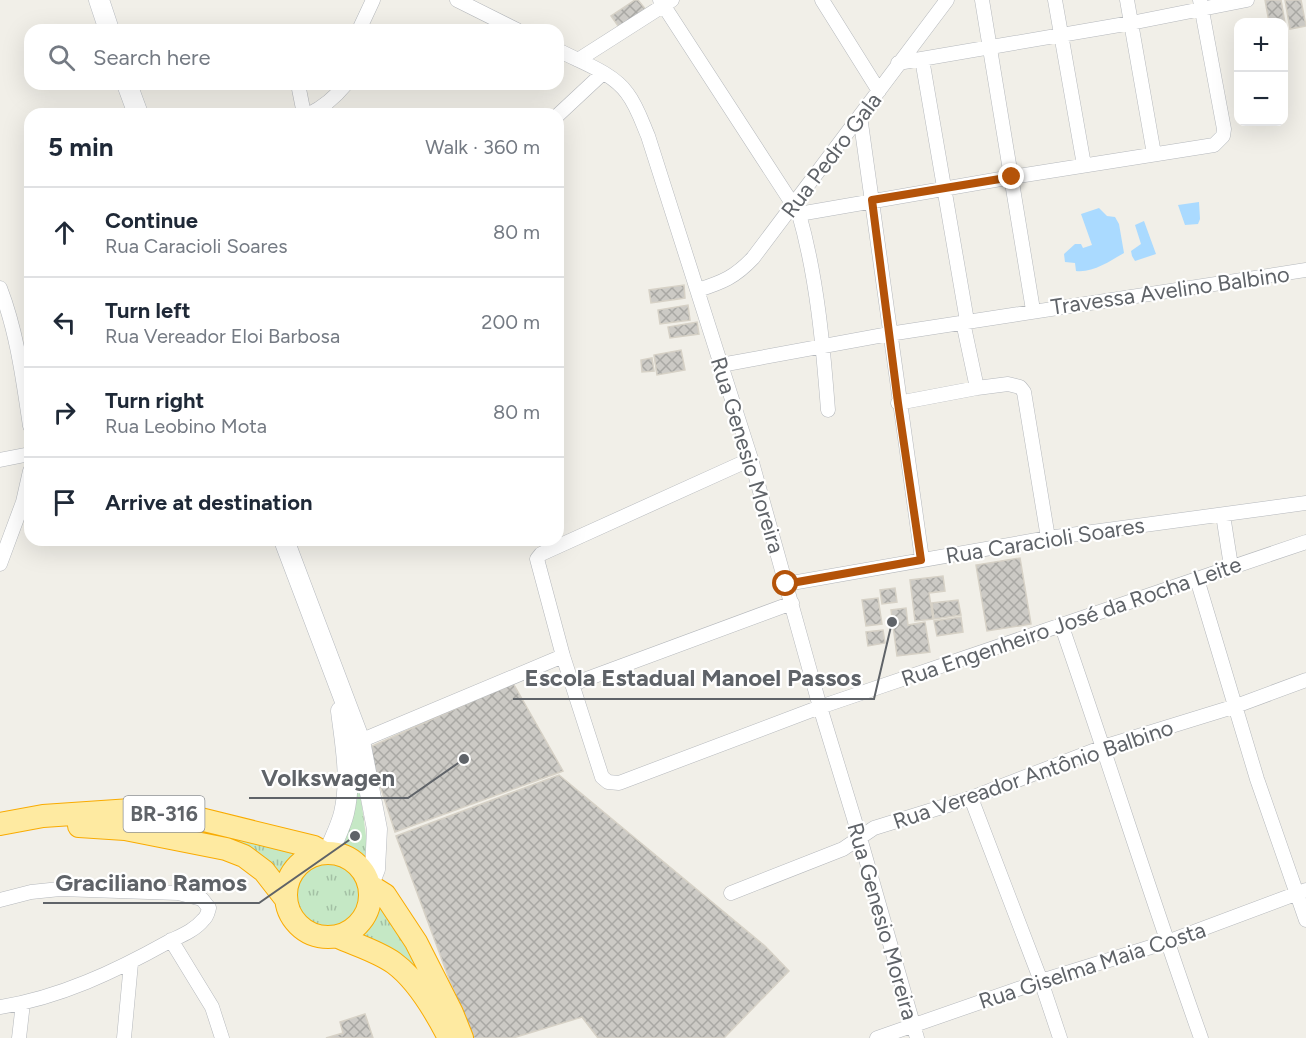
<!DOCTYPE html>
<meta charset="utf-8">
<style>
:root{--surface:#fff;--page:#f2f2f3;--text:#1f2937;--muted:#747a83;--line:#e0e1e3}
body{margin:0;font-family:Figtree,sans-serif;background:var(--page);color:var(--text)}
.controls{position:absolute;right:18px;top:18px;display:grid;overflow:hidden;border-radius:12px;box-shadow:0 6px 24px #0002}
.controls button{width:54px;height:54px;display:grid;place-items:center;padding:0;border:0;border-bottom:2px solid var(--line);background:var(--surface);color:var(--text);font:30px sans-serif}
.stop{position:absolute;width:18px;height:18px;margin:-14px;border:4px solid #b45309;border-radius:50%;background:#fff}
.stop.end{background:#b45309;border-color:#fff;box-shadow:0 2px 6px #0008}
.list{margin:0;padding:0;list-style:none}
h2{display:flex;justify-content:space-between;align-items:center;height:78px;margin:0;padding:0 24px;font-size:26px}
h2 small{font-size:20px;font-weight:400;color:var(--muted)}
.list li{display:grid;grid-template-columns:39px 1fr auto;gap:18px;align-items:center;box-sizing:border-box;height:90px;padding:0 24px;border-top:2px solid var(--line)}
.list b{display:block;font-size:22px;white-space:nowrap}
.list p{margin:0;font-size:20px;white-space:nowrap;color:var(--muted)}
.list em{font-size:20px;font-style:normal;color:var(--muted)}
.icon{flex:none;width:33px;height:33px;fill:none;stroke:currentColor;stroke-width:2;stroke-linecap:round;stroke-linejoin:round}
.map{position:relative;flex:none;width:1306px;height:1038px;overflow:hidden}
.search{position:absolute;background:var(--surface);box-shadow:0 6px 24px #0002;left:24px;top:24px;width:540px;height:66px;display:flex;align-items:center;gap:15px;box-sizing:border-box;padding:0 21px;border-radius:18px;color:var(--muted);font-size:22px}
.panel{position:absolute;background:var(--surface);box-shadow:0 6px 24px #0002;left:24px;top:108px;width:540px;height:438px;border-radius:18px}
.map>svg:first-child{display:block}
.grass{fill:url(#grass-tufts)}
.water{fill:#aadaff}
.building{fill:url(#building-cross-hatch);stroke:#d6d1c6;stroke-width:1.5}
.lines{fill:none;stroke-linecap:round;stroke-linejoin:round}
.minor-casing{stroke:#b5b8bc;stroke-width:15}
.secondary-casing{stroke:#b6babf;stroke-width:21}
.trunk-casing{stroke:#f9ab00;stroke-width:24}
.minor{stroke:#fff;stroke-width:14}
.secondary{stroke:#fff;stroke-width:20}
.trunk{stroke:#feeaa1;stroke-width:22}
.route{stroke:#b45309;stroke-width:8}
.labels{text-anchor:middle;stroke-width:4.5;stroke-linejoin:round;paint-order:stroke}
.shield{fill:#fff;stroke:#8f9295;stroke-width:1.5}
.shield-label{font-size:21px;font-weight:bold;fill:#5f6368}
.street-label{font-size:22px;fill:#5f6368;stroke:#fff}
.leader{fill:none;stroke:#5f6368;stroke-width:2}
.callout-dot{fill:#5f6368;stroke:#fff;stroke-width:2}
.callout-label{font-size:24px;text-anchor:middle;font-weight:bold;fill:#5f6368;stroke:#fff;stroke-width:4.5;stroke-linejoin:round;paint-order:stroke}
</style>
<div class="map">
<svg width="1306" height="1038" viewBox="0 0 1306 1038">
<defs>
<pattern id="grass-tufts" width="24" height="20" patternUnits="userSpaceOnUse" patternTransform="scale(1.5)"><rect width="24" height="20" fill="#c5e8c5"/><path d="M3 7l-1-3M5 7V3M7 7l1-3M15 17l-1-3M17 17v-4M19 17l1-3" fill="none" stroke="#a3c0a4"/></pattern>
<pattern id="building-cross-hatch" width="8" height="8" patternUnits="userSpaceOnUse" patternTransform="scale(1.5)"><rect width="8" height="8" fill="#cccac5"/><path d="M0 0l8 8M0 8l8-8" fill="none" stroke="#a9a8a4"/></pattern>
</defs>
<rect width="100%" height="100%" fill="#f1efe8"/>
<path class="grass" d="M358,776L368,851L367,869L349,854L336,849Z
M175,829L230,835L302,853L289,864L279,883Z
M292 896a35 35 0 1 1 70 0a35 35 0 1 1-70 0Z
M376,897L427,984L353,937C366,926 372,914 376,897Z"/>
<path class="water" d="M1199,202L1200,219L1198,224L1185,225L1178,205Z
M1099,208L1107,216L1115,217L1119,224L1124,253C1110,261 1093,273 1076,271L1075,263L1065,262L1064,254L1075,244H1081L1083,248L1092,245L1081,214Z
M1144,221L1156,254L1135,261L1132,256L1131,251L1141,244L1135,225Z"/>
<path class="building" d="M635,0H638L647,11L621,30L611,16Z
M1265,0H1281L1286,29H1284V22H1269Z
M1285,0H1301L1306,26L1290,29Z
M684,285L685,298L651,303L649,290Z
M688,305L690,320L660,324L658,310Z
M697,322L699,334L670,338L668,327Z
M681,350L685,370L657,375L654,355Z
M652,358L654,371L642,372L641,360Z
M1020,558L1031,624L987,631L976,565Z
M943,576L945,591L929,593L933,619L915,621L910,580Z
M895,588L897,602L882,604L880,590Z
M878,598L882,624L866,626L862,600Z
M958,600L961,615L934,619L932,603Z
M906,608L908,625L925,622L930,652L897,656L891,610Z
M961,617L963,632L937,636L934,621Z
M883,630L885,643L868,646L866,632Z
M513,683L563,771L395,832L368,748Z
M559,775L765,946L789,971L724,1038H598L582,1017L513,1038H471L396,836Z
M365,1014L373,1038H326L343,1033L340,1022Z"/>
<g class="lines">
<defs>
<path id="minor" d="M457,0L517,30
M660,0L799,214C817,277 823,345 828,410
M822,0L879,91
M982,0L1033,310
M1055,0L1084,165
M1127,0L1154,154
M359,30L373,0
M558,50C580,62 612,72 627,93C637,106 642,122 648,136L751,459L820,707L860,838L917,1038
M922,59L967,321
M578,60L672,0
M898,63L1131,23L1247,0
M298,84L304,114
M309,114C322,108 336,96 346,84
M558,115L603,73
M860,116L922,559
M799,214L1012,177L1214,145L1223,136L1224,129L1200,0
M0,288C17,332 23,379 30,426
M698,290C723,282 735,277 753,258L947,0
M963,322L977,388
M721,365L889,334L1306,270
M898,403L977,388L1008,384L1020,387L1024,392L1048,538
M751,459L541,554L537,559L563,656L602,777L608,782L619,783L820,707L1306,542
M0,460L30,454
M1223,515L1231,566
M0,564L23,502L30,471
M1197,579L1257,779L1306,920
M786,584L1048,538L1306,503
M1061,624C1109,762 1152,901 1201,1038
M573,684L792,603
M360,741L563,656
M971,798L1041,981L1060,1038
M731,893L843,849L874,828L971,798L1103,747L1236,706L1306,680
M0,900L31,892L60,889L178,893L202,899L209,908C208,912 207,917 203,920C194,931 180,936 168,942C116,971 59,998 0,1007
M171,940L212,1007L222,1038
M19,1038L23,1003
M124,1038L131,963
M877,1038L1041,981L1167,942L1306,890"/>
<path id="secondary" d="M99,0L109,30
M127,84L138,114
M284,540L360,741L377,829L375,869L369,884
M329,852C334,839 341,826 344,813C352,779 345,744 341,711"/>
<path id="trunk" d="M0,824L43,816L131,810L188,816L314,847L323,852
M79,826L125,829L226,849L244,856L264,871L285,898
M286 895a42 42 0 1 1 84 0a42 42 0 1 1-84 0Z
M369,885L385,895L416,942L452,1013L462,1038
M338,937C356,945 377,951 394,963C417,980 434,1009 447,1034"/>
</defs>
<use href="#minor" class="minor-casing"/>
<use href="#secondary" class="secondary-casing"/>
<use href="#trunk" class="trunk-casing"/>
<use href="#minor" class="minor"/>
<use href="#secondary" class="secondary"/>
<use href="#trunk" class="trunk"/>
</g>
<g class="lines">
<path class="route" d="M786,584L921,560L898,403L872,200L1012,177"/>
</g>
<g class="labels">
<rect class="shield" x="123.5" y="796" width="81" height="36" rx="4.5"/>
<g class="shield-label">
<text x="164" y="821">BR-316</text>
</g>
<g class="street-label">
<text transform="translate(831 155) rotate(-53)" y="8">Rua Pedro Gala</text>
<text transform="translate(1170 290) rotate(-8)" y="8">Travessa Avelino Balbino</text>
<text transform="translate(748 455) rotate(73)" y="8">Rua Genesio Moreira</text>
<text transform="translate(1045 540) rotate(-9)" y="8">Rua Caracioli Soares</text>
<text transform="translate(1071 621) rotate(-19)" y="8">Rua Engenheiro José da Rocha Leite</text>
<text transform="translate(1033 774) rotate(-19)" y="8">Rua Vereador Antônio Balbino</text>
<text transform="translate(883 921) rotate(74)" y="8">Rua Genesio Moreira</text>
<text transform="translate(1092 965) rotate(-18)" y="8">Rua Giselma Maia Costa</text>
</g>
</g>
<path class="leader" d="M892 622L874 699H513M464 759L408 798H249M355 836L259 903H43"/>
<g class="callout-dot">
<circle cx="892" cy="622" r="6"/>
<circle cx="464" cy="759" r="6"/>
<circle cx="355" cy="836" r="6"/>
</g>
<g class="callout-label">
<text x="693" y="686">Escola Estadual Manoel Passos</text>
<text x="328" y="786">Volkswagen</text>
<text x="151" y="891">Graciliano Ramos</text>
</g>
</svg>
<div class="controls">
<button>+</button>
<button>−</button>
</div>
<div class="stop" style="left:786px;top:584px"></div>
<div class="stop end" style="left:1012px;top:177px"></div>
<div class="search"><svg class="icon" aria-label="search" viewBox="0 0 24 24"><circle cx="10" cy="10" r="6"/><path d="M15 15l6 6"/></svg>Search here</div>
<section class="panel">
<h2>5 min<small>Walk · 360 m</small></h2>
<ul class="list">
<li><svg class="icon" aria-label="ahead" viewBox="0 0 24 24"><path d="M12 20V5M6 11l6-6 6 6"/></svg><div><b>Continue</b><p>Rua Caracioli Soares</p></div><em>80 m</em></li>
<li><svg class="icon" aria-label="left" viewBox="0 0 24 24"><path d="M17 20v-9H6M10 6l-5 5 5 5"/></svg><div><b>Turn left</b><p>Rua Vereador Eloi Barbosa</p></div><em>200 m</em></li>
<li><svg class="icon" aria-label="right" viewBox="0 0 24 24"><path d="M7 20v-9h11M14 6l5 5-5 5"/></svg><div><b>Turn right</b><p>Rua Leobino Mota</p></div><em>80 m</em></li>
<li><svg class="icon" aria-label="arrive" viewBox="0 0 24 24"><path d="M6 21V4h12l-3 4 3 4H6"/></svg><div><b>Arrive at destination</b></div></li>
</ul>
</section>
</div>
